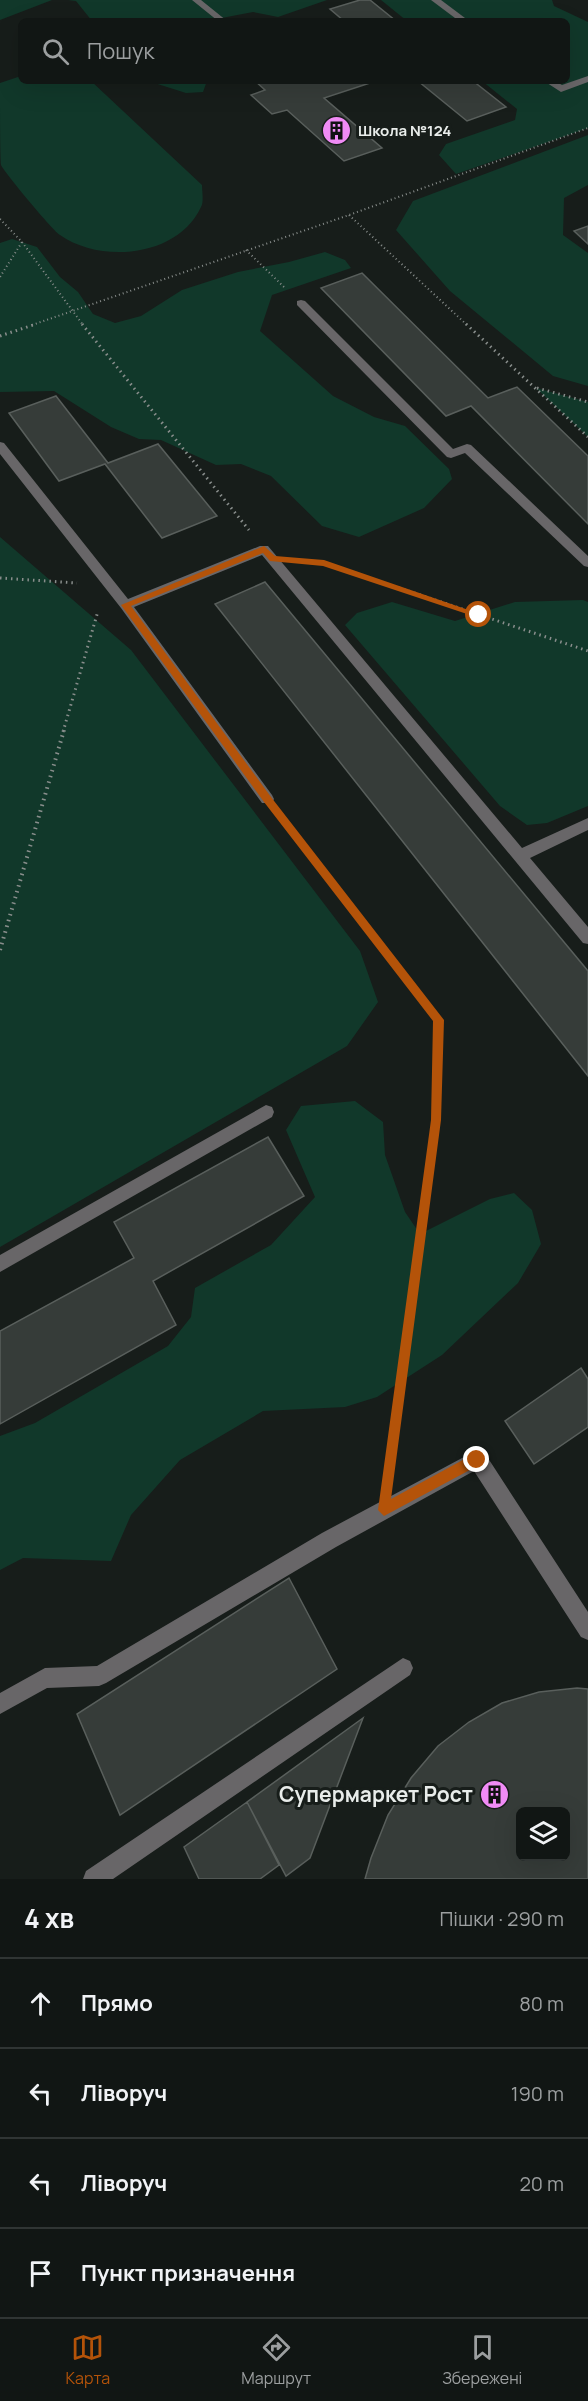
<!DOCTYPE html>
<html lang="uk">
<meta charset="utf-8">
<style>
:root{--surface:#111614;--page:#1e2322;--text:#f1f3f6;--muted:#9c9fa0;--line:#303534;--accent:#b45309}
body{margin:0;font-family:Manrope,sans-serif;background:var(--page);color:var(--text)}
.controls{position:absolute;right:18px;bottom:18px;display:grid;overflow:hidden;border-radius:9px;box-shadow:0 6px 24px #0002}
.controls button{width:54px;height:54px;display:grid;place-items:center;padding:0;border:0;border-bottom:2px solid var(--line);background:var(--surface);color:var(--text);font:30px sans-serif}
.stop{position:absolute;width:18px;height:18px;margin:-14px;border:4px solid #b45309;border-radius:50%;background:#fff}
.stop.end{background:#b45309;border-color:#fff;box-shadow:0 2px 6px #0008}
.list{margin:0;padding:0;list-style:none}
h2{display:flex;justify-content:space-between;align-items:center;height:78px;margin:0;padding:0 24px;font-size:26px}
h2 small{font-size:20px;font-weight:400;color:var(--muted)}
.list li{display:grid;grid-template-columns:39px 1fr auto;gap:18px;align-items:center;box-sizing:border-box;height:90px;padding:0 24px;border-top:2px solid var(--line)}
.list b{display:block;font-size:22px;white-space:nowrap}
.list em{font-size:20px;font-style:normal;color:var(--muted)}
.icon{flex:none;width:33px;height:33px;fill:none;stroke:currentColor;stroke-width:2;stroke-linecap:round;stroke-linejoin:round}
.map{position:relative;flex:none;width:588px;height:1879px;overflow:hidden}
.search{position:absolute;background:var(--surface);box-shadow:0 6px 24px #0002;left:18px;right:18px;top:18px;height:66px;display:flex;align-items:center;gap:15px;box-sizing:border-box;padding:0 21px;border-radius:9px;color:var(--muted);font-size:22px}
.sheet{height:438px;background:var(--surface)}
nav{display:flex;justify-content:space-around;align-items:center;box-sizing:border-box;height:84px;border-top:2px solid var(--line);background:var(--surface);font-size:16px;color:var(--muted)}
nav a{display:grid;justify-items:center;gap:3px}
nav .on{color:var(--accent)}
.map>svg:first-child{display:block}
.green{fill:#11382a}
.building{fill:#363c39;stroke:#595f5c;stroke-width:1.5;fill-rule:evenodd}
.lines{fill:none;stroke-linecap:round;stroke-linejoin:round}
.path-far3{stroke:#898e8c;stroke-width:2;stroke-dasharray:1 3;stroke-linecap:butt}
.path-far2{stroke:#898e8c;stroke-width:3;stroke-dasharray:1.5 4;stroke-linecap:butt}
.path-far1{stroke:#898e8c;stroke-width:4;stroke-dasharray:1.5 4.5;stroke-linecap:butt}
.path{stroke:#898e8c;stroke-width:4.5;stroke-dasharray:2 6;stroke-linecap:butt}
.service{fill:#686668;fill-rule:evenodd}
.route{fill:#b45309}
.labels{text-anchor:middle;stroke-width:6;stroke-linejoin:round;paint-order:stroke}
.far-poi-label{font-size:15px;font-weight:bold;fill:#e8ecea;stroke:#171d1a;text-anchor:start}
.near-poi-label{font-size:21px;font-weight:bold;fill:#e8ecea;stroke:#171d1a;text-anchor:end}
</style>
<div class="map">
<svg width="588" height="1879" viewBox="0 0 588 1879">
<rect width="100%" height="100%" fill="#171d1a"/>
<path class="green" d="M0,0H52L0,20Z
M68,0H327L278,17L253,12L206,21H92L76,1Z
M381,0H552L554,6L588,22V128L456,174L439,155L446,144L515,120L517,109L482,81H567V21H407Z
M21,76V81H91L202,185C202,191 204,202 201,207C178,257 101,264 60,235C54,232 4,172 1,165C0,158 0,96 0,83Z
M148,81H207L203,92L186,93Z
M588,135V185L564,198L563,235L588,253V386L553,376L450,291L396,230L413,201Z
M12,239L37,247L60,277L78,292L93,314L115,323L141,316L182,290L238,272L289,262L325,252L345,260L351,268L272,295L260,331L333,396L374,417L405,426L449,469L452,479L424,508L359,537L322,526L271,476L241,464L216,465L161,440L139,439L111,427L54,391L0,392V243Z
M536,388L588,402V437Z
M0,537L131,650L360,951L378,1002L347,1046L0,1247Z
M583,600L588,602V806L547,823L527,825L500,806L345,625L357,613L392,602L455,621L515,602Z
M355,1101L383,1122L385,1155L405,1212L420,1234L490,1199L514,1193L532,1210L541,1244L518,1283L442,1355L377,1397L345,1407L263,1411L180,1460L131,1515L111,1561L23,1558L0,1570V1436L35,1423L168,1346L191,1317L195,1288L271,1245L315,1197L286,1130L301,1106Z"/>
<path class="building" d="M360,0H370L396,21H344L330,9Z
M255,81H376L324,98L382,148L344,161L287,110L272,114L251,95L265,90Z
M418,81H473L506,107L467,121Z
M588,226V244L574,231Z
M362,273L488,398L517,387L588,456V524L471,406L446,416L321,288Z
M56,396L108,463L158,444L217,516L162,538L105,464L59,481L9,413Z
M265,582L588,971V1076L215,604Z
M268,1137L304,1196L153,1281L176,1325L0,1424V1331L134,1258L114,1222Z
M581,1368L588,1379V1427L534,1464L505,1421Z
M289,1578L337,1669L120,1815L77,1714Z
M577,1688L588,1689V1879H365L371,1858L388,1815L411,1778L438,1746L469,1722L502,1703L539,1692ZM520,1812H566V1856H520Z
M363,1718L310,1858L286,1876L247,1802Z
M247,1802L279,1865L260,1879H199L184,1847Z"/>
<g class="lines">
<path class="path-far3" d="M349,215L467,325
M0,219L22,242L0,277
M22,242L83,325
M246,250L285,288
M32,325L349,215L588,128"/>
<path class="path-far2" d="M82,324L249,530
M466,324L588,437
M0,336L36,324
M537,388L588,402
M309,562L324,563L588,651
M0,578L77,583
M63,732L98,611"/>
<path class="path-far1" d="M280,816L438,1020L436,1120L420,1241
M0,950L64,730"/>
<path class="path" d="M388,1477L420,1240"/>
<path class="service" d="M192,0H201L227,21H218Z
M431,0H441L469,21H459Z
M588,76V82L561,92L544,81H555L562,85Z
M301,300L305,301L453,449L467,444L471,445L588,556V567L584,566L465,453L451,458L447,457L297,305V301Z
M0,442L4,443L128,599L260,546H268L522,848L588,818V830L530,858L588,927V944L583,943L262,555L134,607L272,795L274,799L272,803H262L121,608L0,454Z
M266,1105L272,1107L274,1112L272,1117L0,1272V1255Z
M477,1450L484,1452L588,1612V1640L581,1637L474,1471L336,1547L106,1683L99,1686L47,1688L0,1714V1693L45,1668L97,1666L322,1533Z
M403,1658L410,1661L413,1668L410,1675L113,1879H83L86,1871Z"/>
</g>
<path class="route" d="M264,546L275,556L324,560L483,615L476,617L323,566L270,561L263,553L131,606L271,797L444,1020L441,1120L391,1499L472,1455H481L483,1460L481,1464L384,1516L378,1510L431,1120L433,1021L264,802L121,605Z"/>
<defs>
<symbol id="building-disc" viewBox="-11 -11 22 22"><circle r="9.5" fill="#f08bf5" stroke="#171d1a"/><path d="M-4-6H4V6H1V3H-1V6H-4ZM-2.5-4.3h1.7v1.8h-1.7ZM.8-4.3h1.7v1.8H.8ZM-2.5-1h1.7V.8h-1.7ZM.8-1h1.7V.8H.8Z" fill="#111"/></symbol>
</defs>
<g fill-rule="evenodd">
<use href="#building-disc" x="320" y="114" width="33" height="33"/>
<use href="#building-disc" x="478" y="1778" width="33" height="33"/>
</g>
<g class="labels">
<g class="far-poi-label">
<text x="358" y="136">Школа №124</text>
</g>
<g class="near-poi-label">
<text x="473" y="1802">Супермаркет Рост</text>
</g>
</g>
</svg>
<div class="controls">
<button><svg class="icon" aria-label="layers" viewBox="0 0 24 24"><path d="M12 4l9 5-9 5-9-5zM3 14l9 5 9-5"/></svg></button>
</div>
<div class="stop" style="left:479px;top:615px"></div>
<div class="stop end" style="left:477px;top:1460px"></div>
<div class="search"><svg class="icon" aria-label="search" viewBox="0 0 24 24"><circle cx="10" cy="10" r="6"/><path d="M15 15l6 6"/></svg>Пошук</div>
</div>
<section class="sheet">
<h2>4 хв<small>Пішки · 290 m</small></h2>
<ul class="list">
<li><svg class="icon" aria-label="ahead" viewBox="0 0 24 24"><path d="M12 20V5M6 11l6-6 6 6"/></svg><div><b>Прямо</b></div><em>80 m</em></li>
<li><svg class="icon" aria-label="left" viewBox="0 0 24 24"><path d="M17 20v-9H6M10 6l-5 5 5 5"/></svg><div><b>Ліворуч</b></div><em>190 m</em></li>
<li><svg class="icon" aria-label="left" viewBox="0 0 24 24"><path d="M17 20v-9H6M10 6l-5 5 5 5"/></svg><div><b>Ліворуч</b></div><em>20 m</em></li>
<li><svg class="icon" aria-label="arrive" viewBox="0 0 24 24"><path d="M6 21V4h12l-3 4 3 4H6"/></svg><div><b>Пункт призначення</b></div></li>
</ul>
</section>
<nav>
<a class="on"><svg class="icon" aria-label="map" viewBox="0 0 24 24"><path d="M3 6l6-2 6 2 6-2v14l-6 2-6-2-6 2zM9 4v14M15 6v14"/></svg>Карта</a>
<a><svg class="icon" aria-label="directions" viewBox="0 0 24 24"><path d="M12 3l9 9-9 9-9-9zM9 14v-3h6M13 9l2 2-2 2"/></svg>Маршрут</a>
<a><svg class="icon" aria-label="saved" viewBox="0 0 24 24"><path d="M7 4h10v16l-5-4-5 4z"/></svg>Збережені</a>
</nav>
